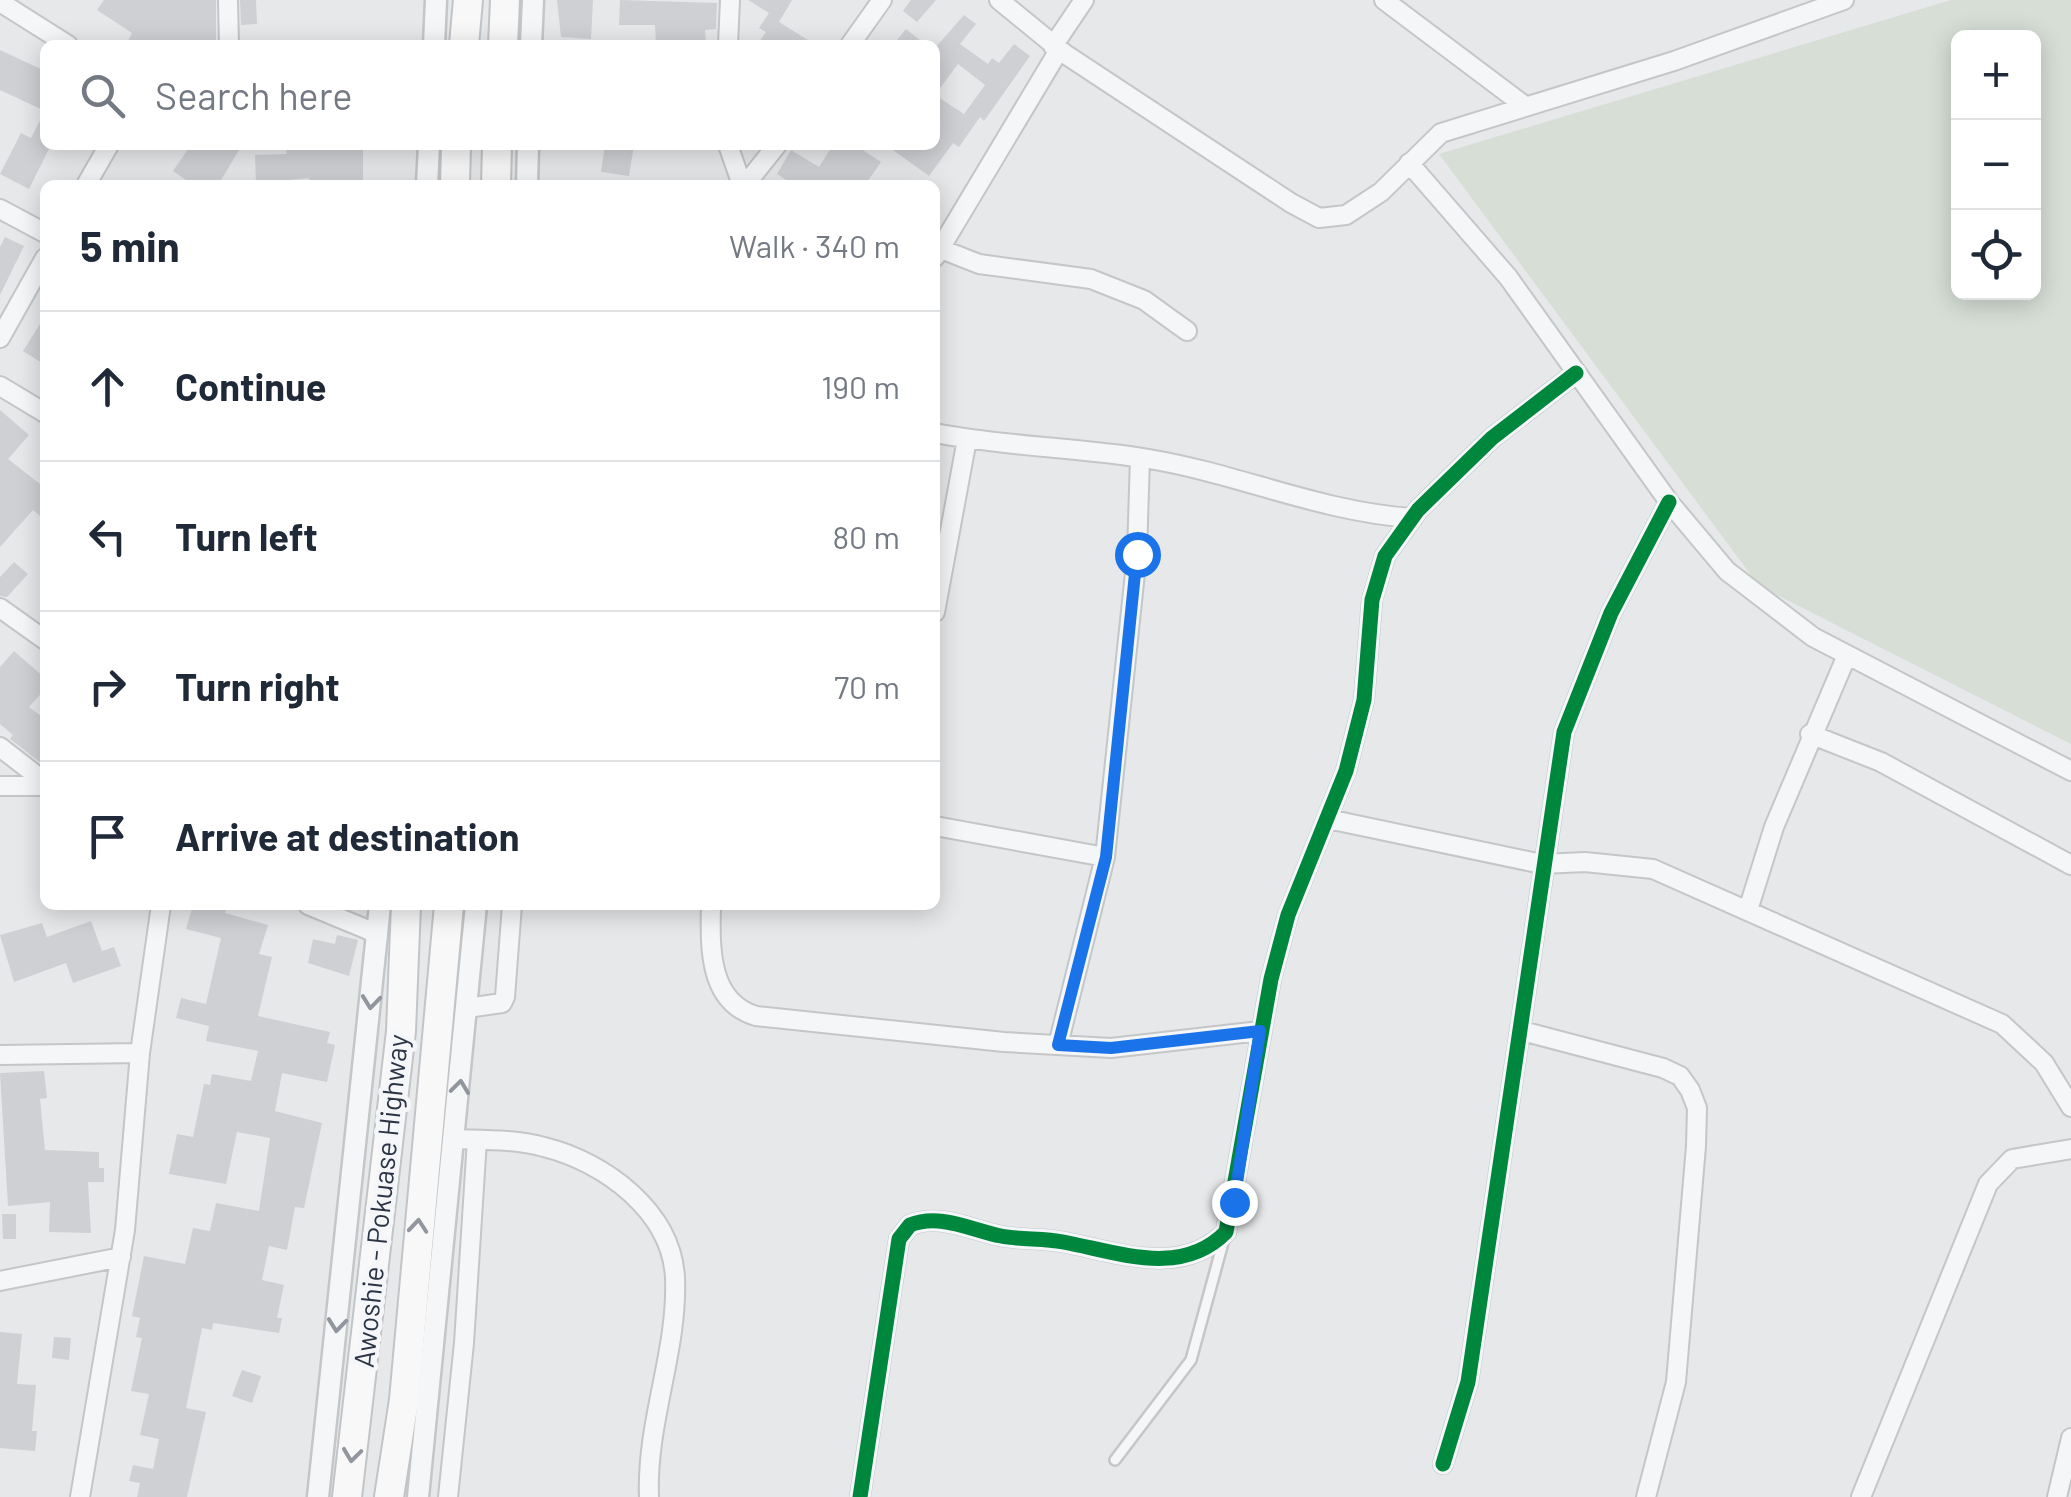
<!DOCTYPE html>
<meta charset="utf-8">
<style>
:root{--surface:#fff;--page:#f2f2f3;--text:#1f2937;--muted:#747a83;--line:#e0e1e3}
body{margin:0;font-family:Barlow,sans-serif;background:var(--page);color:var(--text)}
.controls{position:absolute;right:30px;top:30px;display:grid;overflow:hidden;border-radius:15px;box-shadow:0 5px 25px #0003}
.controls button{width:90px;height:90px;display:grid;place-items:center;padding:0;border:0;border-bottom:2px solid var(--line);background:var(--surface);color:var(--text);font:50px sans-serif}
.stop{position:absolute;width:30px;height:30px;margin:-22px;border:8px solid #1a73e8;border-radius:50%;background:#fff}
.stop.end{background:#1a73e8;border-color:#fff;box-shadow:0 2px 10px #0008}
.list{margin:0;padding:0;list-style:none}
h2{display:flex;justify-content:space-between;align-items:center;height:130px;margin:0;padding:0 40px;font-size:42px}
h2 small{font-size:32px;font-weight:400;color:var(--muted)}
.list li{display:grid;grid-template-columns:65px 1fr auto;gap:30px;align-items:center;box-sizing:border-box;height:150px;padding:0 40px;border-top:2px solid var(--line)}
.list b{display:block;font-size:38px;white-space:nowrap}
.list em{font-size:32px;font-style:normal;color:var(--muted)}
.icon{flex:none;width:55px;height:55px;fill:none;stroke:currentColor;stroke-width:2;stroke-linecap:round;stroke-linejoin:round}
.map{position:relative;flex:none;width:2071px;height:1497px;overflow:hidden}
.search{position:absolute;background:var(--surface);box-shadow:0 5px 25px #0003;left:40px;top:40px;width:900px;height:110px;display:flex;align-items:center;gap:25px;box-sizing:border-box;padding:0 35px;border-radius:15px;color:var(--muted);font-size:38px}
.panel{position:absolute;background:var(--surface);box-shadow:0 5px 25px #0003;left:40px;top:180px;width:900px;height:730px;border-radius:15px}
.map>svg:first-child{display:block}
.green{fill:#d6ded6;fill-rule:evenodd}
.building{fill:#ced0d3;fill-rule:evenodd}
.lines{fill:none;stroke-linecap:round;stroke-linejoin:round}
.service-casing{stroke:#c4c6c8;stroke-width:14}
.minor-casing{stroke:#c4c6c8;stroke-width:22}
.tertiary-casing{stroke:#c4c6c8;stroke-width:25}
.primary-casing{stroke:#c2c5c8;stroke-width:32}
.service{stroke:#f5f6f7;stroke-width:9}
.minor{stroke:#f5f6f7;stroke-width:18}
.tertiary{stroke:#f5f6f7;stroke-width:20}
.primary{stroke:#f8f8f8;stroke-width:28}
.cycleway-casing{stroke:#f4f6f9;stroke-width:21}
.cycleway{stroke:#00873e;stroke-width:15}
.oneway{stroke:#90959e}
.oneway2{stroke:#92969e}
.route{stroke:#1a73e8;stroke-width:12}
.labels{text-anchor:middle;stroke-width:9;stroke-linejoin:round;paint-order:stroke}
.street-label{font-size:28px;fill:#2b3445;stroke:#f4f6f9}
</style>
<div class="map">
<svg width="2071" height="1497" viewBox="0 0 2071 1497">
<rect width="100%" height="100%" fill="#e6e8ea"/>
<path class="green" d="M1951,0H2071V744L1759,586L1439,154ZM1958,38H2034V292H1958Z"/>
<path class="building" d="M104,0H216V45H126L132,33L97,10Z
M240,0H256L257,24L241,25Z
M557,0H593L591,39L561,37Z
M620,0L717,3L716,29L705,30L706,45H656L655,25H619Z
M748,0H792L779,22L816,45H757L766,32L759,28L769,13Z
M911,0H936L917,22L903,11Z
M964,15L976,24L960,44L988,64L992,58L999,63L1014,44L1030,56L984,121L980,117L959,147L953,143L929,176L886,145H935V48ZM958,64L985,85L964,114L935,95Z
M906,29L926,45H893Z
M0,50L45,71V145H51L29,189L0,174L21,133L31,138L45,111L0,90Z
M191,145H242L218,185H193L173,171Z
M285,145H363V185H310L309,178L256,183L255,155L287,154Z
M605,145H634L629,176L601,172Z
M833,145L844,150L855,145L881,162L865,185H794L777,174L791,150L819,167Z
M5,237L24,246L0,295V247Z
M45,316V365L23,351Z
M0,410L29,435L8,459L45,488V520L33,510L0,547Z
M14,562L28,574L7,597L0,596V577Z
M14,651L45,678V689L29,707L45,719V766L10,739L13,735L0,724V667Z
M193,905H227L225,913L268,925L259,954L272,957L258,1016L330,1032L327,1043L335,1045L327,1082L282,1073L275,1111L322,1123L304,1208L295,1207L287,1250L269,1246L262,1280L284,1285L277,1318H282L279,1333L213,1323L212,1330L202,1328L186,1408L206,1412L187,1497H137L140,1483L129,1481L133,1465L153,1469L159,1439L140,1435L149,1394L131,1391L142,1338L136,1337L140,1318L132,1316L144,1256L185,1264L193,1228L210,1231L216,1203L259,1211L270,1138L237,1132L226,1184L169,1174L177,1134L193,1137L204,1084L210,1085L212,1074L251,1081L258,1051L206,1041L209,1026L176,1018L181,998L206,1004L221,938L186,929Z
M91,921L102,951L114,947L121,966L73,983L66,963L14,982L0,935L42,923L47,937Z
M337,935L358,940L349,976L308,963L313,939L335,944Z
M44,1071L47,1098L40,1099L45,1150L99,1152V1168H104V1182H88L91,1233L49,1232L50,1202L8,1206L0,1073Z
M2,1214H16V1239H3Z
M0,1332L22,1334L17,1384L36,1385L32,1431H37L35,1451L0,1448Z
M54,1337L71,1338L69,1360L52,1358Z
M242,1370L261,1376L252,1403L232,1396Z"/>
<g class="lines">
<defs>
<path id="service" d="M1115,1460L1191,1360L1224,1239"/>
<path id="minor" d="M228,0L229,45
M999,0L1065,54L1291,203L1319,218L1346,215L1381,192L1441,133L1674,61L1844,0
M1384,0L1525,106
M0,2L68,45
M728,45L730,0
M850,45L882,0
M1053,46L1084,0
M728,145L742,185
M1409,163L1508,277L1669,502L1727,571L1813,637L2071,771
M86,185L109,145
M745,185L777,145
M0,209L45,233
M941,249L979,264L1091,279L1144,300L1187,331
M935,257L1059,50
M0,338L45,258
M0,386L45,413
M935,433C1006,447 1078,447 1149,459C1239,474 1321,512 1412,518
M0,608L45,640
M935,612L967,439
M1810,734L1881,762L2071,865
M0,747L45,782
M0,786H45
M1328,819L1542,864L1585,862L1653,869L2002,1024L2044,1063L2071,1107
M935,826L1105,857
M308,905L378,934
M711,905C710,946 708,1002 756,1016L1004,1042L1111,1048L1260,1031
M1748,910L1774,827L1847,655
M467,1008L502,1003L505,997L512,905
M1522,1031L1663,1068L1680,1076L1690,1090L1697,1108L1696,1146L1676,1382L1646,1497
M1058,1045L1105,857L1137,554L1140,458
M0,1055L140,1053
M453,1139C483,1140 516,1139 544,1147C605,1162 672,1212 675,1278C678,1351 646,1422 649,1497
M0,1281L121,1257
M1443,1464L1468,1382L1564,732L1611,613L1669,502
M80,1497L125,1230L140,1053L161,905
M448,1497L464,1343L477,1140
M860,1497L899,1239L910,1225C940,1213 971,1230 1001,1236C1021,1240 1043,1238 1063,1242C1118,1252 1181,1278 1226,1232L1271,979L1288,915L1346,771L1364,700L1372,600L1385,556L1418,510L1492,438L1576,373
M1861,1497L1988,1184L2012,1159L2071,1149
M2057,1497L2071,1438"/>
<path id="tertiary" d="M434,45L436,0
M531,45L533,0
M427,185L429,145
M527,185L528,145
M318,1497L380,905
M418,1497L476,905"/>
<path id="primary" d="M464,45L468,0
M503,45L505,0
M455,185L456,145
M496,185L497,145
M347,1497L401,1031L406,905
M389,1497L404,1400L449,905"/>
</defs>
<use href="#service" class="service-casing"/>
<use href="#minor" class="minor-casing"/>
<use href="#tertiary" class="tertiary-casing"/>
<use href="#primary" class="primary-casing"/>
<use href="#service" class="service"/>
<use href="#minor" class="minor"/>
<use href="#tertiary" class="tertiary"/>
<use href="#primary" class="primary"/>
<defs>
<path id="cycleway" d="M1443,1464L1468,1382L1564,732L1611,613L1669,502
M860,1497L899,1239L910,1225C940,1213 971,1230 1001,1236C1021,1240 1043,1238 1063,1242C1118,1252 1181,1278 1226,1232L1271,979L1288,915L1346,771L1364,700L1372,600L1385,556L1418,510L1492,438L1576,373"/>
</defs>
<use href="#cycleway" class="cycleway-casing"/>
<use href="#cycleway" class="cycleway"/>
</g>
<defs><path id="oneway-chevron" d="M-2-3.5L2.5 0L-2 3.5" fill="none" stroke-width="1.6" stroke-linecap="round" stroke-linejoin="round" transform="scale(2.5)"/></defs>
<g class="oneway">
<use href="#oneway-chevron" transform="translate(371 1002) rotate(96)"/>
<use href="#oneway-chevron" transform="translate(460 1087) rotate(-83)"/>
<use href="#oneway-chevron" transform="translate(337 1325) rotate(96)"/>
</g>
<g class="oneway2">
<use href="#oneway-chevron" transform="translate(418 1226) rotate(-85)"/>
<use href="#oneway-chevron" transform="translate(352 1455) rotate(97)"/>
</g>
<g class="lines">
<path class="route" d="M1137,554L1106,857L1058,1045L1111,1048L1260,1031L1234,1202"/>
</g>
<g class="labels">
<g class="street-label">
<text transform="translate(381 1201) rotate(-84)" y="10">Awoshie - Pokuase Highway</text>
</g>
</g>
</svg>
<div class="controls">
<button>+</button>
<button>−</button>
<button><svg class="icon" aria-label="locate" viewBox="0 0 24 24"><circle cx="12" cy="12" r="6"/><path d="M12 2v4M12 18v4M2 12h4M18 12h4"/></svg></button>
</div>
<div class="stop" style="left:1137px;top:554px"></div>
<div class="stop end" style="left:1234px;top:1202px"></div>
<div class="search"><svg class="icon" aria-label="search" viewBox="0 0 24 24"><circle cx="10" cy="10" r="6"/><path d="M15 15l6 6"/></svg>Search here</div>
<section class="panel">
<h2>5 min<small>Walk · 340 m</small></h2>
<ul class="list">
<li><svg class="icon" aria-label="ahead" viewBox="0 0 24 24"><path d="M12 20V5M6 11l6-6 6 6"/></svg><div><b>Continue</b></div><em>190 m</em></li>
<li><svg class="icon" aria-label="left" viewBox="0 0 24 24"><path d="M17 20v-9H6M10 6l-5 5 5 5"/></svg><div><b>Turn left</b></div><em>80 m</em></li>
<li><svg class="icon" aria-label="right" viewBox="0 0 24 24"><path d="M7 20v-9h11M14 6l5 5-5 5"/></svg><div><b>Turn right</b></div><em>70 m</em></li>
<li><svg class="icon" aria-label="arrive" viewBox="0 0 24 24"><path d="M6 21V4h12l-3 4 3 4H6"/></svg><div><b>Arrive at destination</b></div></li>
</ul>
</section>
</div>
